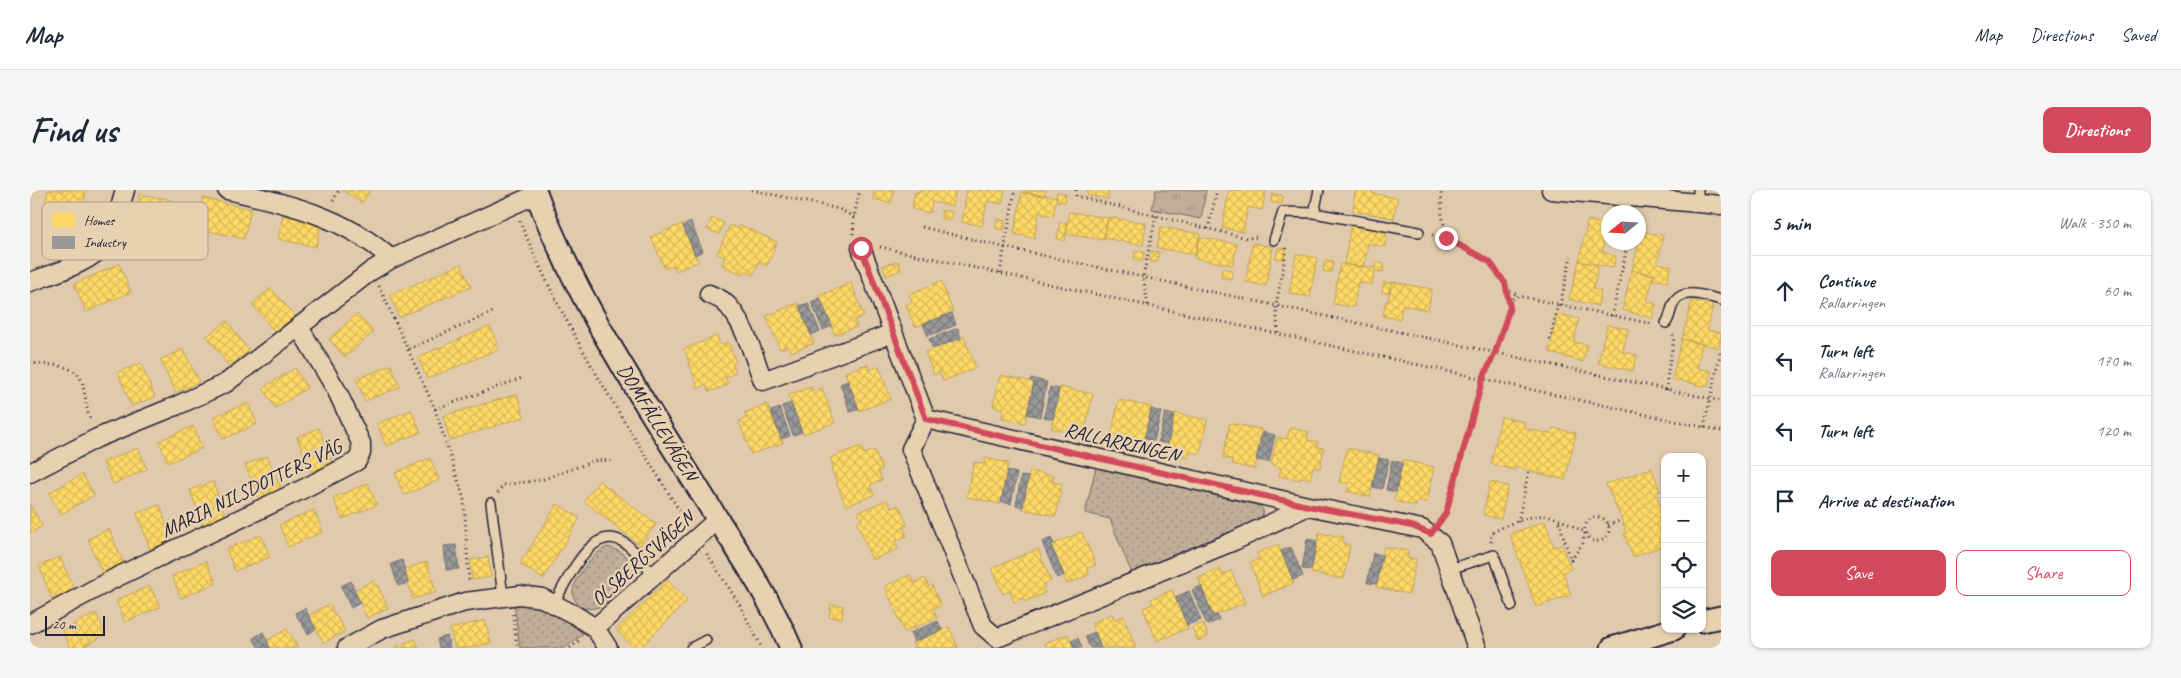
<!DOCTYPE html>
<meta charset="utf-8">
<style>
:root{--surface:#fff;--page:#f6f6f7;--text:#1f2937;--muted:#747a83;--line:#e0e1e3;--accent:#d1495b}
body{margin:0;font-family:Caveat,sans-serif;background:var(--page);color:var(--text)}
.controls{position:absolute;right:15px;bottom:15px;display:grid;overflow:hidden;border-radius:10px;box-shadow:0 1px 4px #0004}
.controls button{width:45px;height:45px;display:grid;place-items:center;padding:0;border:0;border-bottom:1px solid var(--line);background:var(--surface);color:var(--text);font:25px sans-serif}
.compass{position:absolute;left:1571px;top:15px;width:45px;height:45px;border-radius:50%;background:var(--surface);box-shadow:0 1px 4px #0004;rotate:252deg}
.scale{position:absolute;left:15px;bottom:12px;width:60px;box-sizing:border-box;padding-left:5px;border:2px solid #22223b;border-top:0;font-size:14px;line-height:18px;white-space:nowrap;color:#22223b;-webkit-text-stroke:4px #e8d1b0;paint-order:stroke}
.stop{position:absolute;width:15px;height:15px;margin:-11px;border:4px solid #d1495b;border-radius:50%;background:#fff}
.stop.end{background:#d1495b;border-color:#fff;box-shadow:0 1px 5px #0008}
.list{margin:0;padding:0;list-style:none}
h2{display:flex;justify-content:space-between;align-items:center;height:65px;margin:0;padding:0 20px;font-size:21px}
h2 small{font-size:16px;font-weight:400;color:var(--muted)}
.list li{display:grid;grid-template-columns:32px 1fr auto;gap:15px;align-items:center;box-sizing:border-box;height:70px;padding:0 20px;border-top:1px solid var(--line)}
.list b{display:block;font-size:19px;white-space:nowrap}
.list p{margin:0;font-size:16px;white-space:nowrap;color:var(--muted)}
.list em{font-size:16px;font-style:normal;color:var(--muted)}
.actions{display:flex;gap:10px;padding:15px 20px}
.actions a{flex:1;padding:11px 0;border:1px solid var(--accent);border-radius:10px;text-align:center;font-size:18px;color:var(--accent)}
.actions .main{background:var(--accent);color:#fff}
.icon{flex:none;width:28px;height:28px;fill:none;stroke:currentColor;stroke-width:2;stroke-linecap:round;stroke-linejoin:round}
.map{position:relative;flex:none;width:1691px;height:458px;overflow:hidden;border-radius:10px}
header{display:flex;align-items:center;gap:30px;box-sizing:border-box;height:70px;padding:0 25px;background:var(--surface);border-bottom:1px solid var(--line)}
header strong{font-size:24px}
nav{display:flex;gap:28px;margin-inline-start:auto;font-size:18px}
.intro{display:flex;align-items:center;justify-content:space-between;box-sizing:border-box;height:120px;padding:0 30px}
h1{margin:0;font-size:35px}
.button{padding:12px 22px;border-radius:10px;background:var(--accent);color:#fff;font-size:18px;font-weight:700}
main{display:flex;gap:30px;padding:0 30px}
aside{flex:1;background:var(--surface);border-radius:10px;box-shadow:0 1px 4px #0004}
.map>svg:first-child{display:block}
.grass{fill:url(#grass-dots);stroke:#71686a}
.park{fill:url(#park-tufts);stroke:#71686a}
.homes{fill:url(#homes-cross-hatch);stroke:#bda259}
.industry{fill:url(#industry-cross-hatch);stroke:#75757d}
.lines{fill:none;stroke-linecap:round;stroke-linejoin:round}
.service-casing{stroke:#22223b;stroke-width:12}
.minor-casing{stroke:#22223b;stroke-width:21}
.tertiary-casing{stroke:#22223b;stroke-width:25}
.path{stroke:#22223b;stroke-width:3;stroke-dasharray:1 4;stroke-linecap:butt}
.service{stroke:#e8d1b0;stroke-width:9}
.minor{stroke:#e8d1b0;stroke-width:18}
.tertiary{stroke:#e8d1b0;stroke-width:21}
.route{stroke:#d1495b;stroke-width:6}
.labels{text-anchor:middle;stroke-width:5;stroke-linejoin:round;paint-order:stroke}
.street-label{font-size:20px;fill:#22223b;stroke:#e8d1b0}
.key{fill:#e8d1b0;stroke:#ad9c8d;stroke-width:1}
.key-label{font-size:14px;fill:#22223b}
</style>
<header>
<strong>Map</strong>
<nav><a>Map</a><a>Directions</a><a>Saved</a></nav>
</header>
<div class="intro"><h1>Find us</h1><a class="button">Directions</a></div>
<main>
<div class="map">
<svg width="1691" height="458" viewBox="0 0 1691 458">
<defs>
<pattern id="grass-dots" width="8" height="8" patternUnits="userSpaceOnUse" patternTransform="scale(1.25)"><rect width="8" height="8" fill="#c0ae99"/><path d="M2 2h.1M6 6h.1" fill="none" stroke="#9c8d7e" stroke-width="1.8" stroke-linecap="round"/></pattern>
<pattern id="park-tufts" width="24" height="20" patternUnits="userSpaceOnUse" patternTransform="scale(1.25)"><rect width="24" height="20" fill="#c0ae99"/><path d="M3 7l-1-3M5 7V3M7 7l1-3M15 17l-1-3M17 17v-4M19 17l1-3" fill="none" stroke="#9c8d7e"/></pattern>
<pattern id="homes-cross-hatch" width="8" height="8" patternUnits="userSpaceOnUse" patternTransform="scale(1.25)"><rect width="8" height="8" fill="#ffd966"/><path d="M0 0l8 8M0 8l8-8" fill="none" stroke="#daba59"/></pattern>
<pattern id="industry-cross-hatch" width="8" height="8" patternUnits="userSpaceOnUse" patternTransform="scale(1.25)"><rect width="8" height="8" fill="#999"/><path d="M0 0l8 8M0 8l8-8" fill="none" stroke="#7c7c7e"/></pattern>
</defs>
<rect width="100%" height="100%" fill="#e0caab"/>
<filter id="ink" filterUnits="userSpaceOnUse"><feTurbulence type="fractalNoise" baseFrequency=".02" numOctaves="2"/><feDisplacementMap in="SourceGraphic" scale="10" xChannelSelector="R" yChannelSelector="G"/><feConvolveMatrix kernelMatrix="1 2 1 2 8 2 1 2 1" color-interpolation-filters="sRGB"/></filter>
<g filter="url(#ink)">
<path class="grass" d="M1066,277L1230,316L1234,322L1230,329L1102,384L1080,329L1055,323Z
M578,357C590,360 602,368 602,380C591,398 576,423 553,418C547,414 543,409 543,402C543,389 566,359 578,357Z
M484,413L508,415L541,433L553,444L535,458H490Z"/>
<path class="park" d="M1126,0H1176L1171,29L1122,19Z"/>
<path class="homes" d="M18,0H56L50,30L13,22Z
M312,0H340L332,13Z
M845,0H864L861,13L843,9Z
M889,0H926L922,16L902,12L900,23L882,19L885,2L888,3Z
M937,0H975L972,14L957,11L952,36L932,32Z
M995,0H1016L1015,5L1012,6L995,3Z
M1058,0H1079L1078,9L1057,5Z
M1199,0L1236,1L1232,20L1218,17L1213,42L1192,38Z
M1325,0H1342L1341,3L1367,8L1364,28L1323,21Z
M992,2L1027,7L1023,26L1009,23L1004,48L984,44Z
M1027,2L1036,4L1035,12L1026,11Z
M110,4L141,10L132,58L101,53Z
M1242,4L1253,6L1252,14L1241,12Z
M173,8L221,19L214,49L166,38Z
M912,20L922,22L920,30L911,28Z
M1039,22L1078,28L1074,50L1036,44Z
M253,25L291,33L286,57L248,49Z
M1078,27L1116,33L1113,55L1074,48Z
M682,28L694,33L689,44L677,39Z
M967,29L975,31L974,40L966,38Z
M1558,30L1578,35L1572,62L1586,66L1583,78L1549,71Z
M1030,32L1037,33L1035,51L1027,49Z
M652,34L668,72L646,81L643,75L635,79L621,47Z
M1321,34L1357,41L1355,57L1338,54L1334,76L1331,75V77L1314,74Z
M700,35L709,39L710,35L747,52L737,76L729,72L723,85L714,81L712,84L692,75L695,67L687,64Z
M1131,37L1170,44L1166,65L1127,58Z
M1612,41L1633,46L1627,73L1641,76L1637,92L1623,89L1624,85L1602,80Z
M1169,47L1207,54L1203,75L1164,68Z
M1223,53L1243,57L1236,96L1215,92Z
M1248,58L1256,59L1254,69L1246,68Z
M1105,60L1114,62L1113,71L1104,69Z
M1121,61L1129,62L1127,72L1119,71Z
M1266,64L1287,68L1280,107L1259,103Z
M1295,70L1303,71L1301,82L1293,81Z
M868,71L871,80L856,86L853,76Z
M1549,71L1568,75L1563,99L1571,101L1568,116L1539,109Z
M1345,72L1354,74L1353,82L1345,81Z
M89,74L101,102L56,122L44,94Z
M431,74L441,97L369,127L360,105Z
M1310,74L1345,78L1342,95L1328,92L1324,117L1303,114Z
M1192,78L1202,80L1201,89L1191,87Z
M1602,80L1624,85L1617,111L1626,114L1622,128L1592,120Z
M911,91L923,122L885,137L876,115L882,112L879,104Z
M1354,92L1361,93L1359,103L1352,102Z
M1362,92L1402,99L1398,120L1372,115L1370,129L1353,126L1356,111H1358Z
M821,93L834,126L824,130L827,136L805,145L789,106Z
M241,98L265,126L245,142L222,114Z
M1662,110L1683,115L1677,140L1691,143L1689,158L1652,149Z
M768,113L784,153L761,162L758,156L750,159L736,126Z
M327,124L343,142L315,167L299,149Z
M1527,124L1549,129L1544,152L1557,155L1553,172L1519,162Z
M197,131L219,161L199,176L177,146Z
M1577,135L1598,139L1593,162L1607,165L1603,181L1568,173Z
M460,136L469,159L397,189L388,167Z
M687,146L690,155L698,152L706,172L703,174L706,183L695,187L698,195L679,202L676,195L668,198L654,159Z
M934,147L946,178L913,191L910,182L904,185L895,162Z
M1652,149L1672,154L1667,178L1681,181L1678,197L1642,189Z
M153,159L169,192L146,203L130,170Z
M111,173L125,207L101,216L88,182Z
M837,174L839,180L849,176L861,209L829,221L815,182Z
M361,175L370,197L335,211L326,189Z
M265,178L277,198L245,218L233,198Z
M970,185L1004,192L995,233L972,228L974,219L963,216Z
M781,197L782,202L792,198L805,233L773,244L758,205Z
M1030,197L1063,204L1055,239L1046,237L1045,243L1021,238Z
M487,204L494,227L420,250L413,226Z
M1089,210L1122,217L1113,258L1089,253L1090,247L1081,245Z
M218,213L227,234L193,249L183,227Z
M737,214L753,253L721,264L709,231L717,228L714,223Z
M381,220L391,242L356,256L347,234Z
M1145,223L1177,230L1170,264L1159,262L1158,268L1136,263Z
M1471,227L1495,232L1493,238L1521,244L1523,238L1546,243L1535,290L1485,277L1484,280L1461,274Z
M1200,233L1233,240L1225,279L1202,274L1203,270L1193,268Z
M163,236L172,258L138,273L129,251Z
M289,238L303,273L281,282L267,247Z
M1260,238L1279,242L1277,250L1288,252L1287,257L1294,258L1290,278L1283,277L1280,289L1271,287L1270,290L1249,286L1251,277L1241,275L1247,247L1257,249Z
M831,256L834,264L844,260L852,279L848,281L852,290L840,295L844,305L816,316L801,278L804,277L800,268Z
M108,258L117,279L83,294L73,272Z
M1317,258L1349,265L1340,307L1317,301L1319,294L1309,292Z
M237,266L252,301L230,310L215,275Z
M400,268L409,290L374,305L365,283Z
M955,268L978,273L971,314L937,307L944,272L954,274Z
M1373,270L1404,277L1397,312L1388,310L1386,316L1364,311Z
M1622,278L1630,301L1625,302L1635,329V355L1603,367L1594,344L1596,343L1592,330L1576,294Z
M1000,281L1024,286L1022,292L1032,294L1026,326L992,319Z
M52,284L64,305L31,324L19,303Z
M569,291L626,334L610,355L554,311Z
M183,292L196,327L173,335L160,300Z
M1460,292L1478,296L1471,329L1453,325Z
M338,293L347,315L312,329L303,308Z
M857,310L861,318L869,315L877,335L873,337L877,346L865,351L868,359L842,370L827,332L832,330L828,322Z
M527,314L550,328L513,389L490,374Z
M0,315L12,336L0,343Z
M130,315L142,351L120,359L107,323Z
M284,320L293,342L258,357L249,335Z
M1515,331L1524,357L1532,355L1541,379L1533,382L1541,405L1506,417L1480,344Z
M79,339L94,374L72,383L58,349Z
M1052,342L1066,375L1057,378L1059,385L1037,394L1021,355Z
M1289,343L1314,347L1313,353L1320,355L1314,389L1281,383Z
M231,345L240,367L205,381L196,359Z
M1248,354L1264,393L1233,406L1220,373L1229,369L1227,363Z
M1354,357L1378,361L1377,368L1386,369L1379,404L1346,397Z
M1008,359L1021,391L1012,395L1015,403L995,412L993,408L984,412L980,401L973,404L962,378Z
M30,367L45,402L23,411L9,376Z
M458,367L461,387L442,390L440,370Z
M176,371L186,393L151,408L142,386Z
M397,372L406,402L383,409L374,379Z
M1190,379L1192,385L1201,381L1215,413L1183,426L1168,388Z
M880,385L884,393L895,388L899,397L902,395L911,416L903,419L907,428L874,442L855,396Z
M345,390L358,418L337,428L324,400Z
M637,390L657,411L610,458H604L586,440Z
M120,396L130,417L95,432L86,410Z
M1142,400L1158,438L1127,451L1113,418L1123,414L1121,409Z
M299,414L315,441L294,453L278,426Z
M801,414L813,416L812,428L799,427Z
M66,423L76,445L50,458H41L32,441Z
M1082,424L1085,430L1093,426L1106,458H1071L1061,433Z
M455,430L461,453L439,458H425L420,439Z
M1173,433L1178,447L1168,451L1162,438Z
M919,437L928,458H884L882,453Z
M257,439L268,458H240L236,451Z
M1038,444L1044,458H1017L1015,453Z
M385,449L389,458H365L368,456Z"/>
<path class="industry" d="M661,32L673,61L665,65L653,36Z
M790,108L802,136L793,140L781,112Z
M778,113L790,141L781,145L769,116Z
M922,123L926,135L898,146L893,134Z
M928,138L931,148L903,159L899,149Z
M1001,188L1017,192L1010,227L997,224L1004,192L1000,191Z
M818,191L829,219L820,222L810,194Z
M1020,197L1029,199L1023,229L1014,227Z
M761,213L772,242L763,245L752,216Z
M750,218L760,246L751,249L741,221Z
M1121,219L1131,222L1124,251L1114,249Z
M1135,223L1144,225L1138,254L1128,252Z
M1232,242L1245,245L1239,272L1226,270Z
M1349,268L1359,270L1352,299L1342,297Z
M1362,270L1372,273L1366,302L1356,300Z
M977,281L987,283L981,314L971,312Z
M991,286L998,287L993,317L986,315Z
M1021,348L1024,354L1021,355L1034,385L1027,388L1012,352Z
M1277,349L1287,351L1281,380L1272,379Z
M426,355L429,379L416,380L414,356Z
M1261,357L1273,386L1263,390L1251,361Z
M1343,363L1352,365L1347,394L1337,393Z
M372,370L378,393L368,396L361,374Z
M321,391L330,413L321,418L311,396Z
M1171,396L1183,426L1187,425L1189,430L1177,435L1162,400Z
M1159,401L1171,430L1157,435L1145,407Z
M275,418L286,439L278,444L265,423Z
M908,431L912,440L884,452L880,443Z
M233,442L237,450L240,458H229L223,448Z
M1065,442L1071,458H1060L1055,446Z
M417,446L420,458H409L407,449Z
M1048,448L1052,458H1044L1041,451Z"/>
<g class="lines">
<defs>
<path id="service" d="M1289,0L1284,23L1389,42
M1668,0V13
M1244,50L1253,22L1284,23
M1636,133C1641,126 1640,118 1645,111C1655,97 1678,107 1691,110
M461,313L473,406
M1420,379L1464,365L1482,416
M524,413C541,385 566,321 604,361C611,368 617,378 623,386
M661,458L676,450"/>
<path id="minor" d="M197,0C256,13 316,27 361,69
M1521,0L1691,15
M831,58L896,229
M0,92C22,84 65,72 77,51C86,36 90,17 95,0
M679,104C683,106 689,108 693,111C713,127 724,167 733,191L863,143
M0,283L67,248L146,216L196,193L341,81L361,69L507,4
M1278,316L1204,351L967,448L953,436L881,259L896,229L1278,316L1392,339L1410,353L1447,458
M0,434L87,387L273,299L327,271L331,263V253L307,201L269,137
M565,438L688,329
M317,458L352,439L435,412L490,405L512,408L545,425L565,438L578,458"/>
<path id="tertiary" d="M505,0C546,111 614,211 676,311C706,358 739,406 761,458
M1672,431L1691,427
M1582,458L1644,439"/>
</defs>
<use href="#service" class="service-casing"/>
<use href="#minor" class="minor-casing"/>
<use href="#tertiary" class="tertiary-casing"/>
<path class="path" d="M722,0L809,19L824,27
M1046,0V6L1216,48L1230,47
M303,11L309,0
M490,31C533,138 597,235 657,333
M892,37L973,57L1691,211
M1178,39L1187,0
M823,44L824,27L830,0
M1402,45L1416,48
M850,57L1691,241
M970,83L985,0
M349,96L405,219L434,309L439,393
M1476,98L1487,105
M1478,111L1488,106L1623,134
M1118,115L1113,87L1127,20
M1530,115L1541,66
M1582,126L1598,52
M1248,143L1246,116L1257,56
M1520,150L1528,115
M379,159L463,122
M0,173C16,175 47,173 52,192C56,205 56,218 60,231
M1637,200V187L1644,148L1643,145
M405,219L492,188
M1674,237L1691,160
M468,303L473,295L511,290L567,270L583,271
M1555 339a12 12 0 1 1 24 0a12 12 0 1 1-24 0Z
M1411,331L1416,323L1453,188L1465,163L1480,117L1475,93L1460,72L1416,48L1412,24L1411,0
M1488,332L1499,280
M1578,335L1592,330
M1461,352L1462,343C1474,335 1505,323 1519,326C1531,329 1544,337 1555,342L1553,353L1541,370L1528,329
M677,364L708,412L732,458
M483,424L487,458
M540,458L551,449"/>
<use href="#service" class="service"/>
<use href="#minor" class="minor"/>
<use href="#tertiary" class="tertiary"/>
</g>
</g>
<g class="lines" filter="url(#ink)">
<path class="route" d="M831,58L896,229L1278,316L1382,336L1401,344L1416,323L1453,188L1465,163L1480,117L1475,93L1460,72L1416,48"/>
</g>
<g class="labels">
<g class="street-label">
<text transform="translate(628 232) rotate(58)" y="7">DOMFÄLLEVÄGEN</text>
<text transform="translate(1092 252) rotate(13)" y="7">RALLARRINGEN</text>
<text transform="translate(221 298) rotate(-26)" y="7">MARIA NILSDOTTERS VÄG</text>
<text transform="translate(612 368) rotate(-42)" y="7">OLSBERGSVÄGEN</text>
</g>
</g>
<rect x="12" y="12" width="166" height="58" rx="8" class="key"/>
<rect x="22" y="23" width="23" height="14" fill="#ffd966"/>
<rect x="22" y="46" width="23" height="13" fill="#999"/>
<g class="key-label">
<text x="54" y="35">Homes</text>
<text x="54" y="57">Industry</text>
</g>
</svg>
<div class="controls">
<button>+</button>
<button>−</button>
<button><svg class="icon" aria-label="locate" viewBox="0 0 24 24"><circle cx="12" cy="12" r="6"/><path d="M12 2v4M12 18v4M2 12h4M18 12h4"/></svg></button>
<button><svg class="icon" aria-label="layers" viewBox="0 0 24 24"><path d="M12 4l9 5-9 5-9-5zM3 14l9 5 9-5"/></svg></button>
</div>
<svg class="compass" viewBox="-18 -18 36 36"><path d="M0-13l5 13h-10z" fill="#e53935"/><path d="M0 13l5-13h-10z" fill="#747a83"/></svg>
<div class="scale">20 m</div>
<div class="stop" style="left:831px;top:58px"></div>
<div class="stop end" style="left:1416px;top:48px"></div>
</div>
<aside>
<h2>5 min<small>Walk · 350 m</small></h2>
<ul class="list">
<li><svg class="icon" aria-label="ahead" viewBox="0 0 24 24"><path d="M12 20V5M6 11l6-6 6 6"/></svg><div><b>Continue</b><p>Rallarringen</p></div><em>60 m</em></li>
<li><svg class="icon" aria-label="left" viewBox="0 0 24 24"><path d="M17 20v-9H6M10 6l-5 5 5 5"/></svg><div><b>Turn left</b><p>Rallarringen</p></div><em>170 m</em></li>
<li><svg class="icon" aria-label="left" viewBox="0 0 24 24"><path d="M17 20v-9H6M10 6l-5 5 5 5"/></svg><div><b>Turn left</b></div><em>120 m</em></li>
<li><svg class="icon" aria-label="arrive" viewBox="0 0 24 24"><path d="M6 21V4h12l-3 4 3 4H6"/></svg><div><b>Arrive at destination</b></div></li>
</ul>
<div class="actions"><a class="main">Save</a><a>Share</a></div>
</aside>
</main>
